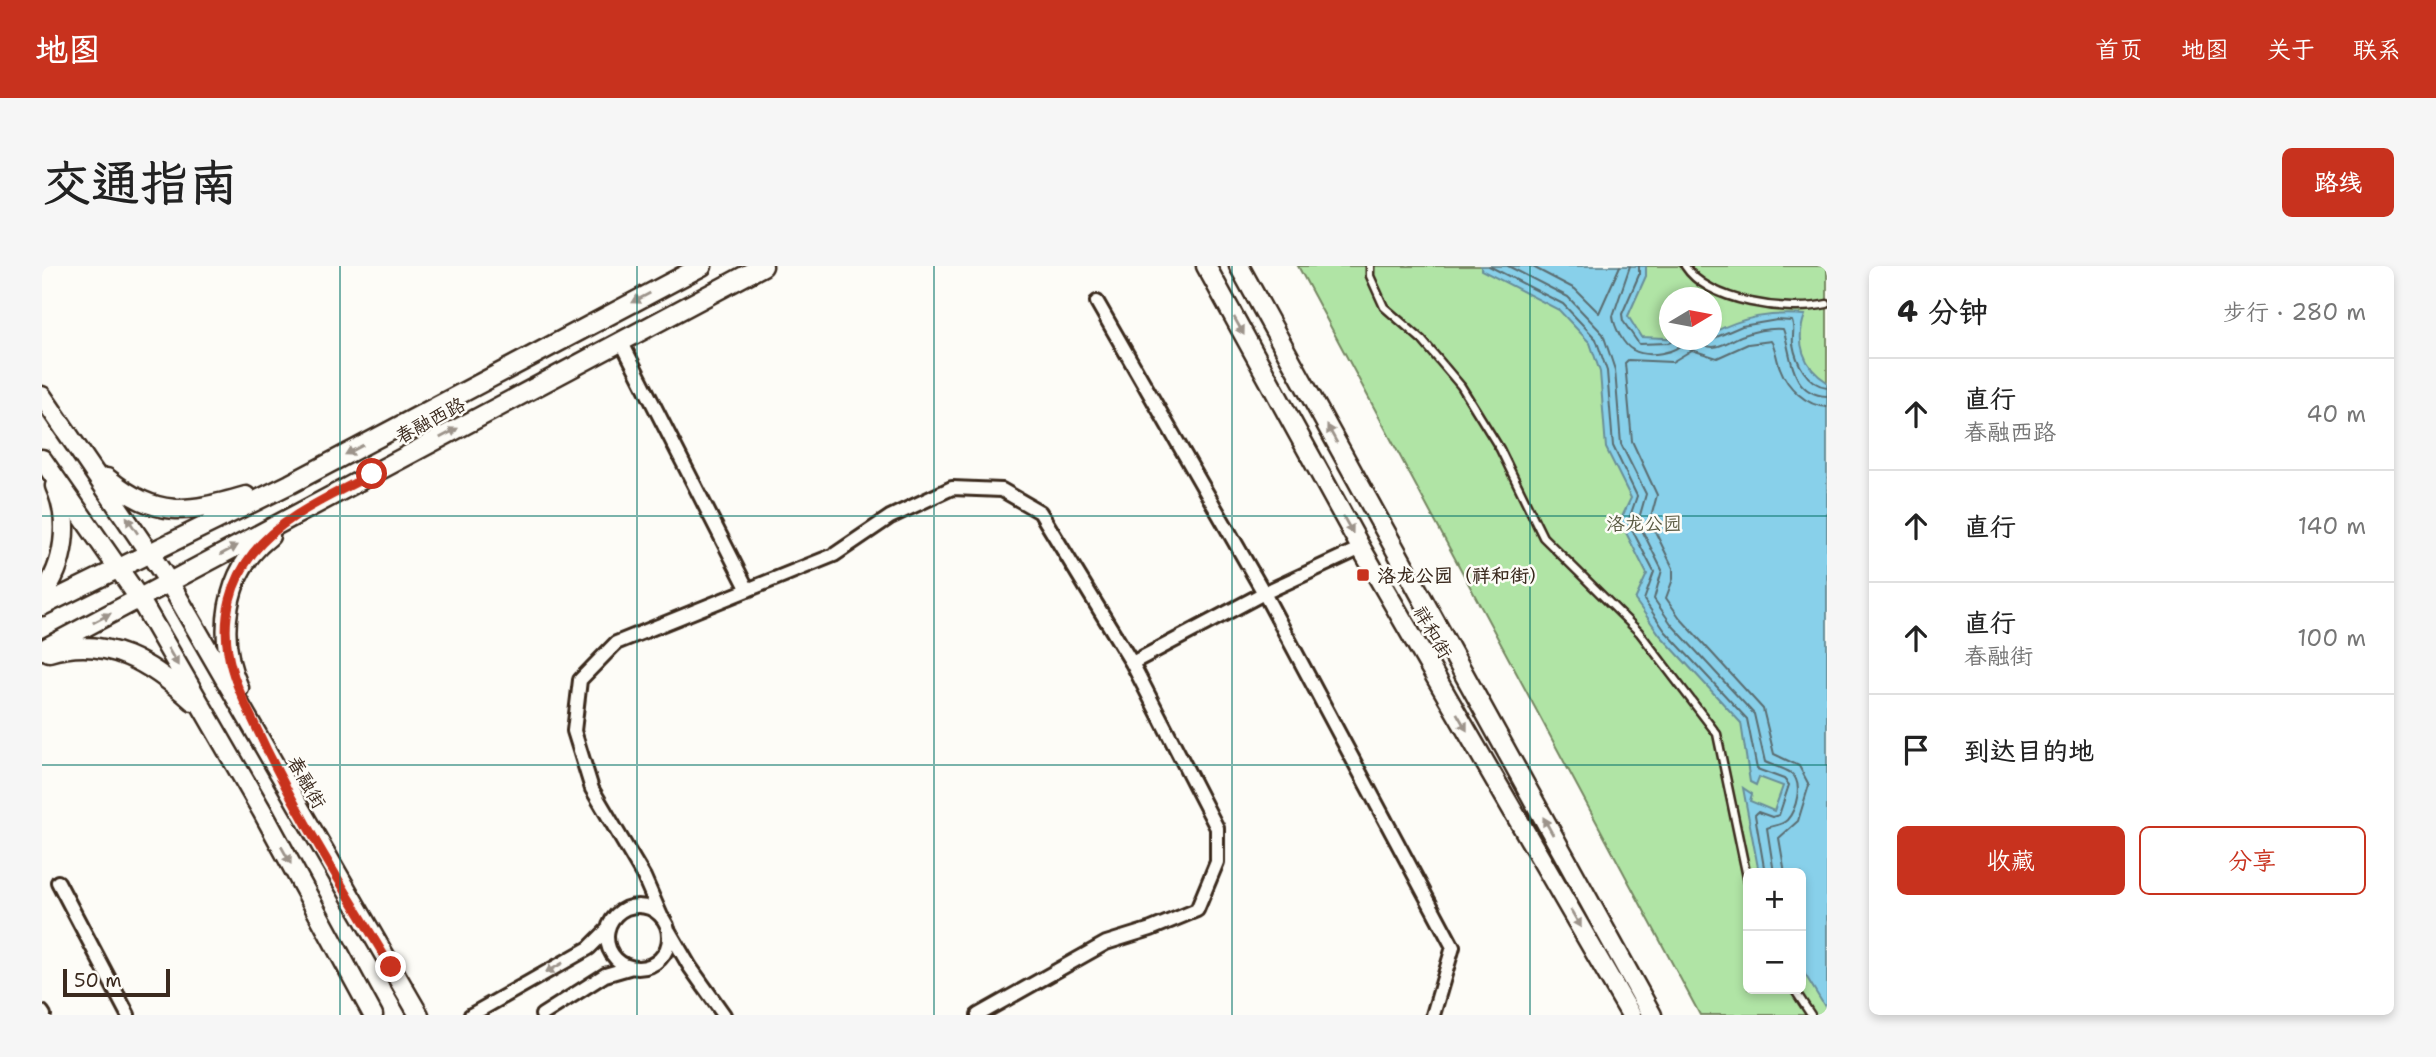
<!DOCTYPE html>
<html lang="zh">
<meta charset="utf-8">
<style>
:root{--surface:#fff;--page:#f6f6f6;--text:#222;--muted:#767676;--line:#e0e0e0;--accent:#c8321e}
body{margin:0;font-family:"Shantell Sans","LXGW WenKai TC",sans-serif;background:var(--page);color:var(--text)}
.controls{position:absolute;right:21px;bottom:21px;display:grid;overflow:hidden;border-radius:10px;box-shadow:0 4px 10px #0003}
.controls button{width:63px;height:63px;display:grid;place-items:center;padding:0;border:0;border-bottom:2px solid var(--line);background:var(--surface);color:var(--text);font:35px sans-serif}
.compass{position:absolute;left:1617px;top:21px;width:63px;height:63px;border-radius:50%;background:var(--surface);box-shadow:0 4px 10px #0003;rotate:80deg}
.scale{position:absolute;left:21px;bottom:18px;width:107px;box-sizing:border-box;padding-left:7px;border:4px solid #3b2a1e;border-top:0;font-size:19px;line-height:24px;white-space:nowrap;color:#3b2a1e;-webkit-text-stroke:5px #fdfcf7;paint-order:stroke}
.stop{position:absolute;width:21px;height:21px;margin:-16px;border:5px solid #c8321e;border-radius:50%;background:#fff}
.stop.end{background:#c8321e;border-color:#fff;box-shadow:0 2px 7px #0008}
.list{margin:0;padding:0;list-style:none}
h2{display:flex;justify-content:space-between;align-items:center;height:91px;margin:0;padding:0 28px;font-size:30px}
h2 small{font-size:23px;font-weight:400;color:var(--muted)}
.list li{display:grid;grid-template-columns:46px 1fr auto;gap:21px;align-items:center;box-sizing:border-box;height:112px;padding:0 28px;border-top:2px solid var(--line)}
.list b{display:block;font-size:26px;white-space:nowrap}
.list p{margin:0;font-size:23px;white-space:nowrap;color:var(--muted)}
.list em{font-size:23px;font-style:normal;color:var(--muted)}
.actions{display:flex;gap:14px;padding:21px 28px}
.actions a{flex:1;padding:16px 0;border:2px solid var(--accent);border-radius:10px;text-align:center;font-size:24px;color:var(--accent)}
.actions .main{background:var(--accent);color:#fff}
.icon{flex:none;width:38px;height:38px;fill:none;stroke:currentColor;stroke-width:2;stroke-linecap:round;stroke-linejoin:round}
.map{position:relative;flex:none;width:1785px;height:749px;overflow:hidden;border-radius:10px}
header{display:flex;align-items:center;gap:42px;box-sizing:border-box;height:98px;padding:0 35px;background:var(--accent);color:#fff}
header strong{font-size:33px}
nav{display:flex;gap:38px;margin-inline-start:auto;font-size:24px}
.intro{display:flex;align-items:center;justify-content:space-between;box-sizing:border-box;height:168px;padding:0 42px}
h1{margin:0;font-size:49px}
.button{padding:18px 32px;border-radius:10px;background:var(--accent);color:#fff;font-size:24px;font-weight:700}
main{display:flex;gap:42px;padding:0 42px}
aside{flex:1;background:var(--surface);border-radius:10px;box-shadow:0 4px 10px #0003}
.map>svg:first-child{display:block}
.green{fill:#b0e4a5;stroke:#768762;stroke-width:2;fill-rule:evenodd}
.water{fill:#88d0ea;stroke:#698e98;stroke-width:2}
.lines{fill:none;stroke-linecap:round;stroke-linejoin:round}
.shore{stroke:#5a6c70;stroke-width:2}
.service-casing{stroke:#3b2a1e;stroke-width:11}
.minor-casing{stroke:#3b2a1e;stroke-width:18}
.secondary-casing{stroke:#3b2a1e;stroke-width:23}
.service{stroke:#fdfcf7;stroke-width:6}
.minor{stroke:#fdfcf7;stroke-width:12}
.secondary{stroke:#fdfcf7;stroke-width:18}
.oneway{fill:#9c938a}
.route{stroke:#c8321e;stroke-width:9}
.grid{fill:none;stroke:#0f766e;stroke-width:2;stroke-opacity:0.55}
.poi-dot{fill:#c8321e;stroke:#fdfcf7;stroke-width:2.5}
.labels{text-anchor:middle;stroke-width:5;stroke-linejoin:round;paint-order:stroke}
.street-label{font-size:19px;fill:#3b2a1e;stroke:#fdfcf7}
.park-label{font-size:19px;fill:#585840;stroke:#fdfcf7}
.poi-label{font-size:19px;font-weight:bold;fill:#3b2a1e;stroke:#fdfcf7;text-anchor:start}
</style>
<header>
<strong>地图</strong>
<nav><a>首页</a><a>地图</a><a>关于</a><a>联系</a></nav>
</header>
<div class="intro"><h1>交通指南</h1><a class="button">路线</a></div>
<main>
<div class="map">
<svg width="1785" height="749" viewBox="0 0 1785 749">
<rect width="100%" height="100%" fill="#fdfcf7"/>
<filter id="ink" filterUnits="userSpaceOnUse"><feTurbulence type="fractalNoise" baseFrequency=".0143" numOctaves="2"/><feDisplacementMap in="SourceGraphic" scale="14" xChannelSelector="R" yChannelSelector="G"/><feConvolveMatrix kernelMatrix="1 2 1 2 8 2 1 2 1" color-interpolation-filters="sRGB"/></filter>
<g filter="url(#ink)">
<path class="green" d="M1256,0H1785V749H1658ZM1628,32H1670V74H1628ZM1706,607H1759V723H1706Z"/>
<path class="water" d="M1439,0H1604V10L1586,50L1599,71L1670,74V67C1701,51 1728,46 1763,49C1753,76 1761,101 1785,116V744L1759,702V607H1717L1701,522L1710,528L1708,535L1732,545L1741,520L1717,511L1714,519L1708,516L1699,457L1618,369L1593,334L1605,308L1578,255L1589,232L1564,182L1558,106L1548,77L1517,44L1439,4Z"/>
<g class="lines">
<path class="shore" d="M1447,0L1521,38L1554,73L1565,105L1571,180L1595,230L1586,256L1612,306L1602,334L1623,365L1705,453L1715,503L1742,513L1747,519L1737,549L1730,551L1716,546L1713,549L1723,607
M1466,0L1526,31L1561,68L1573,104L1579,178L1604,228L1596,256L1620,304L1612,333L1630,359L1712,448L1723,496C1731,500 1742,502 1749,507C1762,517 1754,544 1745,554C1739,560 1731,559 1725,562L1732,607
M1489,0L1533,23L1557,47L1578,0
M1588,0L1571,50C1572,60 1581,79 1591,84C1605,92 1635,88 1643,74
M1597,0V9L1580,48L1581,55L1597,78L1626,77L1633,74
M1670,73L1700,60L1735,54L1750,55C1753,62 1750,70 1751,78C1754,96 1765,119 1785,121
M1657,74C1671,90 1686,74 1702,69C1713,65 1729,62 1741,63C1750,86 1746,128 1785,130
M1743,607L1737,572L1756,555L1767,519L1757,500L1732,488L1721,443L1638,352L1624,332L1631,313V302L1608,255L1615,229L1590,175L1583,97L1586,94L1630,96L1650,84L1675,92L1706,78L1729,75C1734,82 1734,93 1738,102C1745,121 1764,140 1785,141"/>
<defs>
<path id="service" d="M1328,0V10L1342,41L1380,74L1419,120L1458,183L1501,271L1597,366L1675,468L1706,616
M1643,0C1666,36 1746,47 1785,38
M1752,723L1769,749"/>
<path id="minor" d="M1055,36L1222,327L1411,681L1391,749
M579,75L706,324
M1090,397L1222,327L1319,282
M16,616L86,749
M565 671a31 31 0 1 1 62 0a31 31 0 1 1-62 0Z
M619,650L602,611L550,523L532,465L538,414L574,377L792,289L848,251L910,222L960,224L998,246L1090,397L1175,562V596L1155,644L1109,663L1064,677L936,749
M627,665L648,701L682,749
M0,746L2,749
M429,749L547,682L566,663
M500,749L563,709L587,702"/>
<path id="secondary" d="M1164,0L1319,282L1589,749
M1197,0L1610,749
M0,130L127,316L377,749
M0,193L97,332L220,545L331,749
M65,212C116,253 144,247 204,230
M0,329C23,299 29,255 13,220
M0,340L248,218L660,0
M0,384L721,0
M7,386C66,369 109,397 151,435
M197,422C174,372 182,305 228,270"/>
</defs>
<use href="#service" class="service-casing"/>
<use href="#minor" class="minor-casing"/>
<use href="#secondary" class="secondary-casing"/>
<use href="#service" class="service"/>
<use href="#minor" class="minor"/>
<use href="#secondary" class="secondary"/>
</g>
<defs><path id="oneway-solid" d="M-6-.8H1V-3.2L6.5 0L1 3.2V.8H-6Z" transform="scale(1.75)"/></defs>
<g class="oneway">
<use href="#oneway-solid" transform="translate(599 32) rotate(152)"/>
<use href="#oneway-solid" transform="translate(1197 60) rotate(61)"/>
<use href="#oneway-solid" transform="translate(407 167) rotate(-28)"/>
<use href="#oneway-solid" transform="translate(1290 168) rotate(-119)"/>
<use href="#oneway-solid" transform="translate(312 184) rotate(152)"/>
<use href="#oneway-solid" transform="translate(90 259) rotate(-124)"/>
<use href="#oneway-solid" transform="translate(1306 259) rotate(61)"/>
<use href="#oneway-solid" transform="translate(187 284) rotate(-28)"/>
<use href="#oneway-solid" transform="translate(60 352) rotate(-28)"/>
<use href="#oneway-solid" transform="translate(131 391) rotate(60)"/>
<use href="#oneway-solid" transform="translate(1420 456) rotate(60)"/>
<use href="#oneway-solid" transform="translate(1506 560) rotate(-119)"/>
<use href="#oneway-solid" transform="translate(244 589) rotate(61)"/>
<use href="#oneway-solid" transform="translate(1534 653) rotate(60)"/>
<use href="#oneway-solid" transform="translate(512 702) rotate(150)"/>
</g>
</g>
<g class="lines" filter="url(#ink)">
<path class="route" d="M330,208C289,230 240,250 211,287C189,315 180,351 186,386C190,413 203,437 214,461C252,544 302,622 349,701"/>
</g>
<path class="grid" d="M298,0V749M595,0V749M892,0V749M1190,0V749M1488,0V749M0,250H1785M0,499H1785"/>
<rect class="poi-dot" x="1314" y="302" width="14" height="14" rx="3.5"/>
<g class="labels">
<g class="street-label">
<text transform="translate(388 154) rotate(-28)" y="7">春融西路</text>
<text transform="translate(1391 366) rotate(60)" y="7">祥和街</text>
<text transform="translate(265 516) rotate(60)" y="7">春融街</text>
</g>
<g class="park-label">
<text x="1602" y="264">洛龙公园</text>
</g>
<g class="poi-label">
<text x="1335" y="316">洛龙公园（祥和街）</text>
</g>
</g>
</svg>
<div class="controls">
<button>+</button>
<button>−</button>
</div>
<svg class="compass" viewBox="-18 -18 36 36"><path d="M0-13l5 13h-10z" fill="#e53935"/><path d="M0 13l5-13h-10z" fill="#767676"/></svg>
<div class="scale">50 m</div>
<div class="stop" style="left:330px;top:208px"></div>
<div class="stop end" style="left:349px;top:701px"></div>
</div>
<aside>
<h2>4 分钟<small>步行 · 280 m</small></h2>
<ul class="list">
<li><svg class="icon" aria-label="ahead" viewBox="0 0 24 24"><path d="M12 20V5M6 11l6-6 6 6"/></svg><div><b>直行</b><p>春融西路</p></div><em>40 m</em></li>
<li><svg class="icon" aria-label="ahead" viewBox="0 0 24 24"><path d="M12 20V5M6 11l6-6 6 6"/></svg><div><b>直行</b></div><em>140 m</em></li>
<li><svg class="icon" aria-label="ahead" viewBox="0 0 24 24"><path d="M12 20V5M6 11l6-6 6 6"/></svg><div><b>直行</b><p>春融街</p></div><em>100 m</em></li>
<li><svg class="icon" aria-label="arrive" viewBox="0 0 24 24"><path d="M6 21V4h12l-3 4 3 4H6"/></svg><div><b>到达目的地</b></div></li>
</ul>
<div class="actions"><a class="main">收藏</a><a>分享</a></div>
</aside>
</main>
